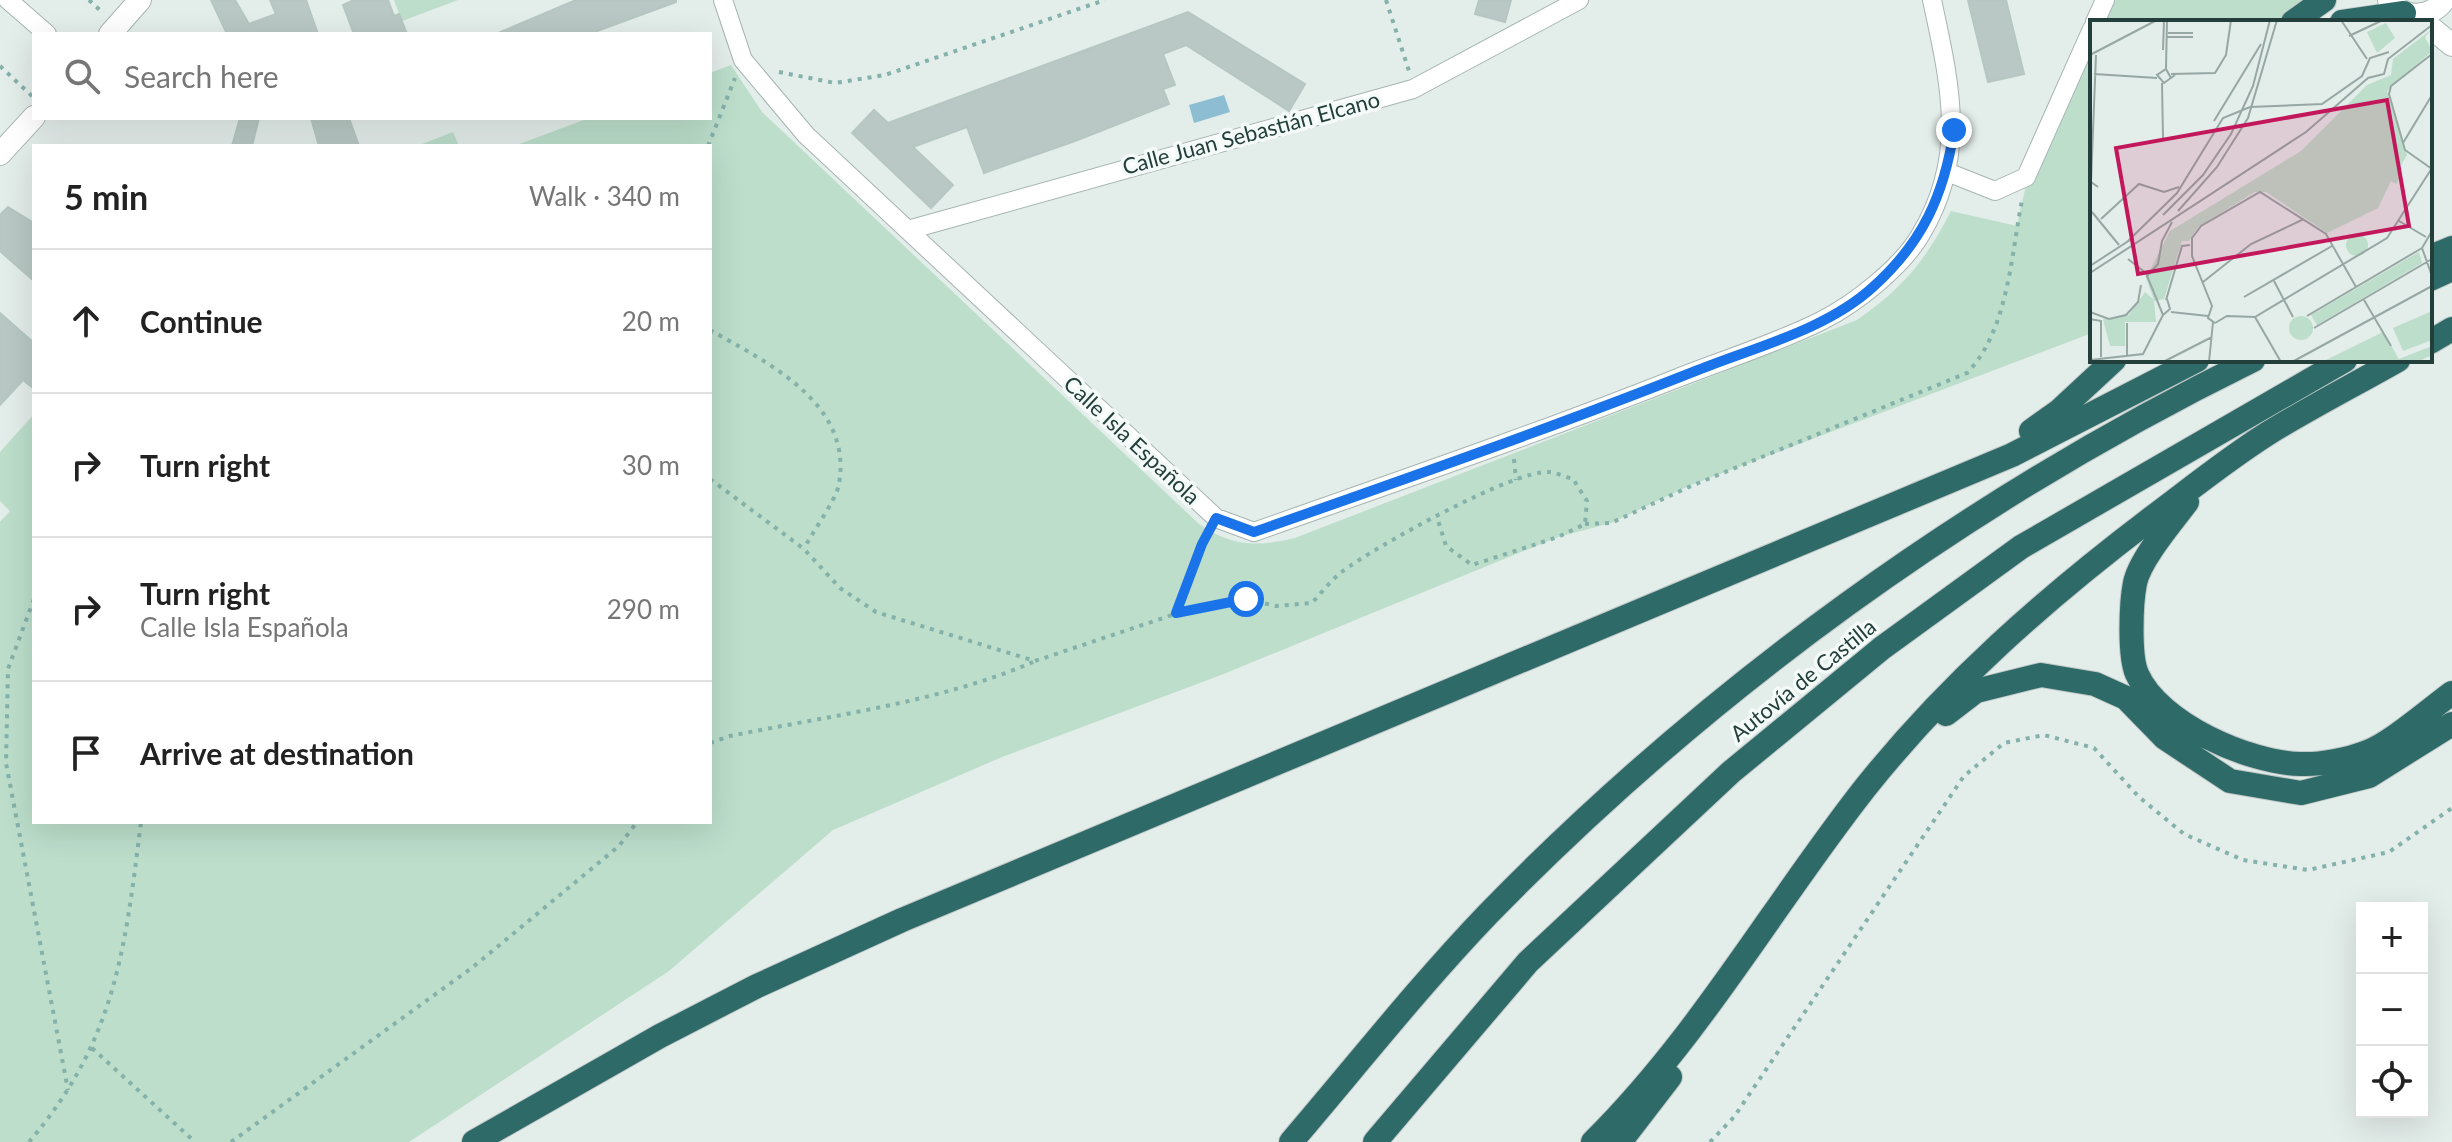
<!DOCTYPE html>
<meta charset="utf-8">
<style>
:root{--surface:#fff;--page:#f2f2f2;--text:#222;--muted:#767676;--line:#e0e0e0}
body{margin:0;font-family:Lato,sans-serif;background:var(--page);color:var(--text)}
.controls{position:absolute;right:24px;bottom:24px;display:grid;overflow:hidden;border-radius:0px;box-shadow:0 8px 32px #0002}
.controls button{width:72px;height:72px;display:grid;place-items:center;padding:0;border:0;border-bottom:2px solid var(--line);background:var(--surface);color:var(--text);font:40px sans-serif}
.stop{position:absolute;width:24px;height:24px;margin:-18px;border:6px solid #1a73e8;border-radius:50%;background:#fff}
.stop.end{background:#1a73e8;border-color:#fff;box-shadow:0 2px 8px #0008}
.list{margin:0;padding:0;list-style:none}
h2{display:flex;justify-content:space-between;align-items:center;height:104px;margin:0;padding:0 32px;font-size:34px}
h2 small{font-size:26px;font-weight:400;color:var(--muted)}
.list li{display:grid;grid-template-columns:52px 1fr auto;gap:24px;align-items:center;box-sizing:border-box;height:144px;padding:0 32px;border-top:2px solid var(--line)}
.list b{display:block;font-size:30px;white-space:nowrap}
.list p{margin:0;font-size:26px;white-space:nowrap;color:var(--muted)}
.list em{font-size:26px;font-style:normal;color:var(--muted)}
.icon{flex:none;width:44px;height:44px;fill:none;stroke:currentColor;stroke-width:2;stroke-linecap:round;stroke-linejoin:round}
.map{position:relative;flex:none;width:2452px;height:1142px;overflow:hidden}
.search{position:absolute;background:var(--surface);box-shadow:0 8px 32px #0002;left:32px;top:32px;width:680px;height:88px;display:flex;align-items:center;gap:20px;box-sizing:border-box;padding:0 28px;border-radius:0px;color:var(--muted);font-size:30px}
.panel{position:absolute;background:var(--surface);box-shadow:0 8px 32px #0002;left:32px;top:144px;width:680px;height:680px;border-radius:0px}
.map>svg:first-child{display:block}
.green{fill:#bcdecb}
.water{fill:#8cbdd2}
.building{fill:#b9c8c4;stroke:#b6c7c2;stroke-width:2}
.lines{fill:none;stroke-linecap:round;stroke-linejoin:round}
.minor-casing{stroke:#a6b5b2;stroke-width:20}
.tertiary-casing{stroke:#a6b5b2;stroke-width:24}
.motorway-casing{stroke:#c1c9c8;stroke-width:26}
.path{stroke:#84b1a9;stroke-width:4;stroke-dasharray:4 6;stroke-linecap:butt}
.minor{stroke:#fff;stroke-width:18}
.tertiary{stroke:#fff;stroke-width:22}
.motorway{stroke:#2e6b68;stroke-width:24}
.route{stroke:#1a73e8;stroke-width:10}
.labels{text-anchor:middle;stroke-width:7;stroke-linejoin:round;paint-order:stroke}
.street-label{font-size:22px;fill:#233f3b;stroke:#f4faf8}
.inset-road{fill:none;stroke:#96a7a4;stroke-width:2}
.view{fill:#c2185b;fill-opacity:0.15;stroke:#c2185b;stroke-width:4}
.inset-edge{fill:none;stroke:#233f3b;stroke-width:4}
</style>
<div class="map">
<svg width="2452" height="1142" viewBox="0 0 2452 1142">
<rect width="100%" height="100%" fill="#e3edea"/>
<path class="green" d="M394,0H458L402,21Z
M2102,0H2307L2274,22H2092V333L1691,485L1611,523L1558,537L1221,675L1002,757L833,830L669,971L409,1142H0V522L10,511L0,501V452L34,414V822H710V146H514L589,118H710V73L731,65L762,112L1199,524C1233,547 1256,547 1295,538L1857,320C1903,288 1926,260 1951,211L2017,226C2032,147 2065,71 2102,0Z
M453,132L459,146H417Z"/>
<path class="water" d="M1224,95L1230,112L1194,123L1189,105Z"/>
<path class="building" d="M211,0H235L249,24L276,14L270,0H306L318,34H227Z
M354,0H388L394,16L399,14L407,34H354L343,5Z
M576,0H676V2L589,34H496Z
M1479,0H1511L1505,22L1475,14Z
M1968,0H2006L2024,74L1988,82Z
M1188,12L1305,84L1289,111L1186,45L1163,54L1175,85L1163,89L1169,104L1075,141L984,173L967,127L913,147L953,185L931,208L852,133L874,110L888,123Z
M240,118H259L252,146H232Z
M311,118H349L359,146H319Z
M8,207L34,223V281L0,251V215Z
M0,313L34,343V389L23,380L0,405Z"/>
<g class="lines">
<defs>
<path id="minor" d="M8,0L47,34
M723,0L743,60L806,135L1216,518L1254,532C1395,482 1536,434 1675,379C1723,360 1775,344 1821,321C1855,304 1902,267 1921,234C1968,156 1950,84 1932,0
M2095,22L2105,0
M1947,172L1995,191L2026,177L2092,29
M908,230L1413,89L1579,0"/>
<path id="tertiary" d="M2389,0C2402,20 2431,19 2444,0
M2430,27L2452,45
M110,34L140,0
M0,154L34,117"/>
<path id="motorway" d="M2293,22L2324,0
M2342,22L2404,13
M2430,257L2452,248
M2430,279L2452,269
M2430,342L2452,329
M2031,431L2059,411L2114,360
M2187,502C2172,522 2140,559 2135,583C2131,603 2129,656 2137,674C2159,724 2249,763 2301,764C2320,765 2350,759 2367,752C2390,744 2430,709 2452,693
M1946,714L1976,691L2041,675L2095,684L2126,698L2165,738L2230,781L2301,793L2369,776L2452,724
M474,1142L660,1036L757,986L902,920L2012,455L2197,360
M1291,1142C1356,1066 1419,986 1488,914C1708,688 1970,499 2253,360
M1375,1142L1528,962L1731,772L1882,648L2021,547L2345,360
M1593,1142C1700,1036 1773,905 1865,788C1947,685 2045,599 2149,520C2188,491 2226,460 2267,434C2309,408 2354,385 2398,360
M1620,1142L1670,1077"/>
</defs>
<use href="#minor" class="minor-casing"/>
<use href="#tertiary" class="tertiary-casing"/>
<use href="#motorway" class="motorway-casing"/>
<path class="path" d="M89,0L102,12
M1386,0L1409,71
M0,66L33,97
M779,72L835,83L885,75L1105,0
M708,146L735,78
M710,330C768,363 853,403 839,484C836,501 812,532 804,549
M1514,459L1516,480
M710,479L804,549L840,588L876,612L1035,661L1199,606L1246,599L1276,606L1312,603C1322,592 1331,580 1343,571C1373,548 1515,469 1549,472C1557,473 1566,477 1573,479L1587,501L1585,524L1558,537L1472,565L1446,546L1437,517
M1585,524L1611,523L1691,486L1967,373C2008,331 2011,256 2022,200
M34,599L8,669L6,763L68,1090
M1176,613L1208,533
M710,743L730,736C828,716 941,702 1033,662
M92,1048L195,1142
M29,1142C116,1040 125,949 141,822
M231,1142L473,967L619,846L637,822
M1710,1142L1734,1117L1964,776L2004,743L2044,735L2094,748L2139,797L2184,834L2243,860L2308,870L2389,852L2452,808"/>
<use href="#minor" class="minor"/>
<use href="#tertiary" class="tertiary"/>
<use href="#motorway" class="motorway"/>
</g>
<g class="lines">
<path class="route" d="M1246,599L1176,613L1202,544L1216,518L1254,532C1403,480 1551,428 1698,370C1755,347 1826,330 1873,287C1922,243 1944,196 1954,130"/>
</g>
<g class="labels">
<g class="street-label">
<text transform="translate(1251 133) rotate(-15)" y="8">Calle Juan Sebastián Elcano</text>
<text transform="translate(1132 440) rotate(43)" y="8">Calle Isla Española</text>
<text transform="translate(1803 680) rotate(-39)" y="8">Autovía de Castilla</text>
</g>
</g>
<g transform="translate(2090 20)">
<rect width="342" height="342" fill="#e3edea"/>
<path d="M296,3L305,18L287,33L277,12ZM342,9L335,17L342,31L297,71L317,135L308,150L312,153L306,164L301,161L288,188L237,213L176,172H165L108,207L99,221H92L74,279L64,281L66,302H35V326H20L13,299L39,295L55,272L64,280L56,258L80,211L211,131L277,65L301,55L303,39ZM256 225a11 11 0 1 1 22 0a11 11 0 1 1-22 0ZM329,232L332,243L227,305L221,295ZM342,291V320L313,331L303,308ZM199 308a12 12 0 1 1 24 0a12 12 0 1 1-24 0ZM293,312L309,339L342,326V335L327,342H232Z" fill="#bcdecb"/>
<path class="inset-road" d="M251,0L277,39M78,13H103M259,16L293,0M77,17H103M73,30L74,0M342,34L301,66L299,74L315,130L342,149M0,35L67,0M6,35L1,162L8,167M76,48L77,0M4,54L67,58M81,54L125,53L136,35L141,0M81,58L76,49L67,55L74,63L85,55M72,63L73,118M124,101L171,24M313,123L342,75M88,191L127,147L158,98L187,0M2,192L29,225M73,195L113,155L141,114L163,66L180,0M11,199L49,164L74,172L89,167M309,201L336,217M342,211L332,228L342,256M37,222L87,173L133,98L160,87L232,84L272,56L280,38L299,32M38,239L56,253L73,295L80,289L77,279M0,246L40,220M0,253L216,112L278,58L294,54L298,39L342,5M56,257L68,244L72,221L82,202M184,261L203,297M113,262L161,224L214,199M154,277L242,226M76,280L92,226L100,225M274,280L301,326M0,292L19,299L36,295L48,282L51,265M81,292L118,296M217,296L332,228M165,297L191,342M0,299L11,301V337M125,303L118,298L122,286L102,236V218L111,206L170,172L236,214L266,267M125,303L137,296L165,297L297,218L342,148M224,308L342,239M37,337V303M0,340L53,334L73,295M73,342L122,317M119,342L123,302M202,342L342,266"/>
<path class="view" d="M297,80L319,206L48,254L26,128Z"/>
<rect width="342" height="342" class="inset-edge"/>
</g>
</svg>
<div class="controls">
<button>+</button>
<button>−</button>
<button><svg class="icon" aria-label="locate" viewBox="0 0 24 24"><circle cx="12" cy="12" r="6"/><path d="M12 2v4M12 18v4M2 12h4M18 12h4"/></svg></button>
</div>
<div class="stop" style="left:1246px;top:599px"></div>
<div class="stop end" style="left:1954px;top:130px"></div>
<div class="search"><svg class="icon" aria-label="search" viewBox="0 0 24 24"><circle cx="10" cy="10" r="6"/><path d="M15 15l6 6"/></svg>Search here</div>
<section class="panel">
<h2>5 min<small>Walk · 340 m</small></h2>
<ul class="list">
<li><svg class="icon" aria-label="ahead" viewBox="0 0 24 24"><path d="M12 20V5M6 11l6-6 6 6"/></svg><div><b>Continue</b></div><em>20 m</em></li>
<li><svg class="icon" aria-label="right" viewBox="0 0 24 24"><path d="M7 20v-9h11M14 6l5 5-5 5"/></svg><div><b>Turn right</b></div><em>30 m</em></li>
<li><svg class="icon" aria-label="right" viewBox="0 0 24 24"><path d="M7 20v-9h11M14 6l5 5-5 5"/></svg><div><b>Turn right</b><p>Calle Isla Española</p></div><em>290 m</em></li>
<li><svg class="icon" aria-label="arrive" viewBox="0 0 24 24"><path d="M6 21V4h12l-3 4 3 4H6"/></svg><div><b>Arrive at destination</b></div></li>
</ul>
</section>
</div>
